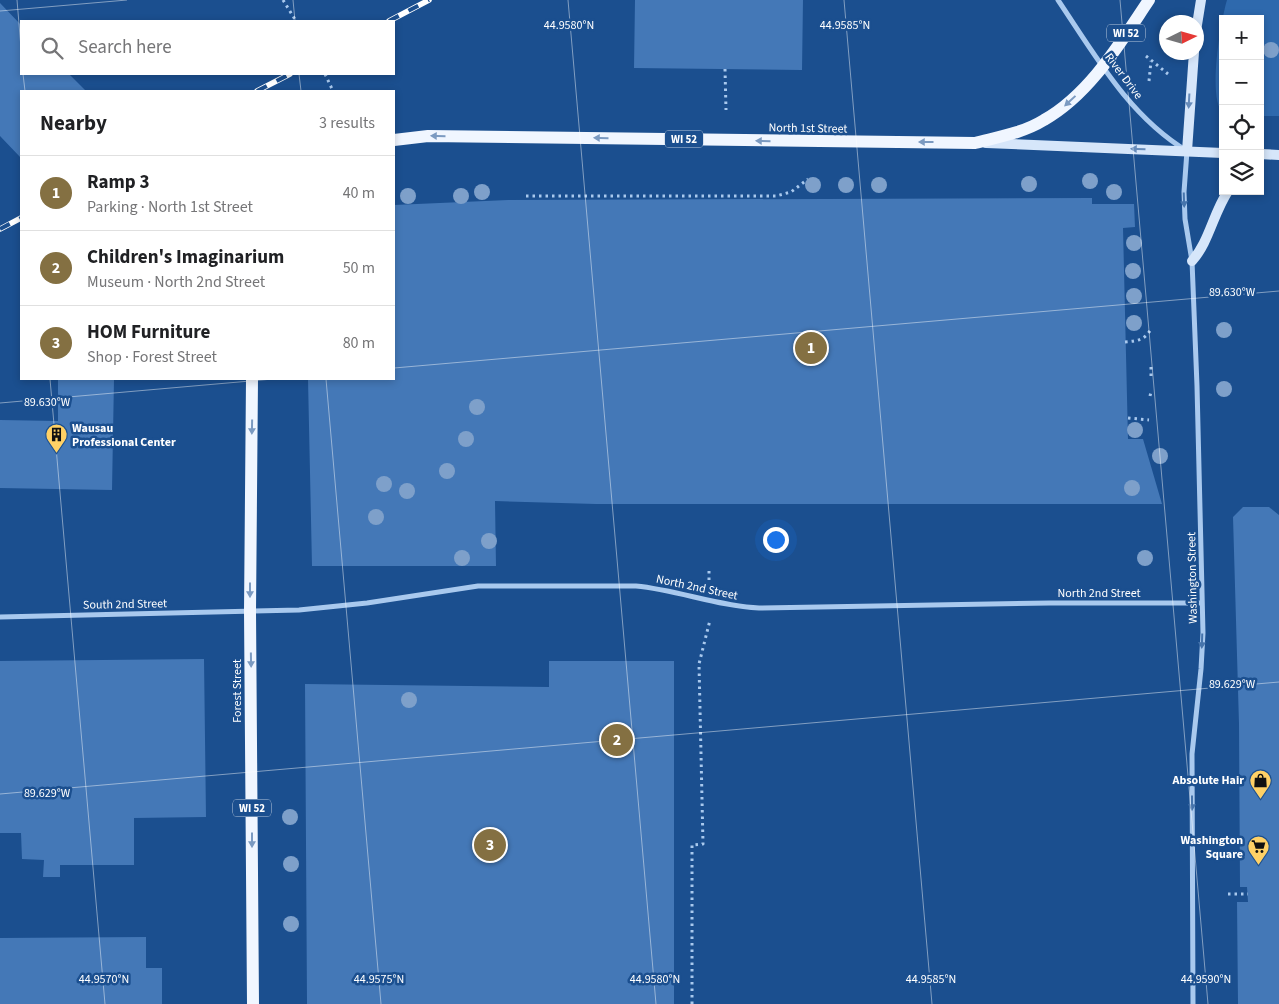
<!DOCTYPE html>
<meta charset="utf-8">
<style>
:root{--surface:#fff;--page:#f2f2f2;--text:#202124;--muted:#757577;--line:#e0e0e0;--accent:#847042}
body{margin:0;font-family:"Source Sans 3",sans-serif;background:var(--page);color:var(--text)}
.controls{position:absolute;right:15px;top:15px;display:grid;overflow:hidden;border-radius:0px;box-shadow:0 2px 8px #0003}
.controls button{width:45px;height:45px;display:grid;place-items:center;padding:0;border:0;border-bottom:1px solid var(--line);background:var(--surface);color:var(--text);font:25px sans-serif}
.compass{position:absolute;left:1159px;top:15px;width:45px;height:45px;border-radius:50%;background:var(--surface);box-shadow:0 2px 8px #0003;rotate:85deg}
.you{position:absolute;left:775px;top:539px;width:18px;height:18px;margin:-12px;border:4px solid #fff;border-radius:50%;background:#1a73e8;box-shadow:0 0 0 8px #1a73e833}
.badge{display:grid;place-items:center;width:32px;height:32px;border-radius:50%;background:var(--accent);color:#fff;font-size:16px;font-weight:700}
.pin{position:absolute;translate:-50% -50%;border:2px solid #fff;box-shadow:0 1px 5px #0006}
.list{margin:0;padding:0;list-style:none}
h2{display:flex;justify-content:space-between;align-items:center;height:65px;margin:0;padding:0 20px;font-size:21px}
h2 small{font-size:16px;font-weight:400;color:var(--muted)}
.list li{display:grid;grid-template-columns:32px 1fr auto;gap:15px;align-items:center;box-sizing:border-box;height:75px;padding:0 20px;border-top:1px solid var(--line)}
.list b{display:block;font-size:19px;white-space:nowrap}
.list p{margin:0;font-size:16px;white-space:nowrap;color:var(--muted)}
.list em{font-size:16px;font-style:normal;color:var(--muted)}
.icon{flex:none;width:28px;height:28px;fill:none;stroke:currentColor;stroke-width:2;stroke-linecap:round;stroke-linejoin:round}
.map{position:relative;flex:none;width:1279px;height:1004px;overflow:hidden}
.search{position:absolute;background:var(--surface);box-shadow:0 2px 8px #0003;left:20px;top:20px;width:375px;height:55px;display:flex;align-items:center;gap:12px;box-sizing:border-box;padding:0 18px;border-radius:0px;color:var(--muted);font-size:19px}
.panel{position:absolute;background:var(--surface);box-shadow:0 2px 8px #0003;left:20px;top:90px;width:375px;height:290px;border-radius:0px}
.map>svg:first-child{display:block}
.green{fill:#2e69ad}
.building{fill:#4478b7}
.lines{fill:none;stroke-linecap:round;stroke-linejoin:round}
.path{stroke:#a9c9ee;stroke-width:3;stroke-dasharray:2.5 4;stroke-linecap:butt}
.minor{stroke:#a9c9ee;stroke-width:5}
.secondary{stroke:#d6e6fa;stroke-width:10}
.primary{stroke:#f0f6ff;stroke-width:12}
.rail-casing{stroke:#fff;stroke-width:5.5}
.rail{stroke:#1b4f8f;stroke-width:4;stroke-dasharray:11;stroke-linecap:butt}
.tree{fill:#7ea0ca}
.oneway{fill:#7b9ac1}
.oneway2{fill:#668bba}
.oneway3{fill:#4674ac}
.ticks{fill:none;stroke:#fff;stroke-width:1;stroke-opacity:0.45}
.labels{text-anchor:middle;stroke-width:5;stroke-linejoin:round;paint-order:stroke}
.shield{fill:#1b4f8f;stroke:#bbcadd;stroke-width:1}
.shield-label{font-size:11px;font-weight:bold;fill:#fff}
.street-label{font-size:12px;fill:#fff;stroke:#1b4f8f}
.poi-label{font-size:12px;font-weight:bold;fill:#fff;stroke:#1b4f8f;text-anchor:end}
.ticks-label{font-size:12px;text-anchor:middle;fill:#fff;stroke:#1b4f8f;stroke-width:5;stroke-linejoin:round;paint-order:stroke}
</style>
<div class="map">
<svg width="1279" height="1004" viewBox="0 0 1279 1004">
<rect width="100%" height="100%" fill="#1b4f8f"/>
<path class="green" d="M1227,0H1279V116H1260V19H1223V113C1207,99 1221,20 1227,0Z"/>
<path class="building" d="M635,0H803L802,70L634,68Z
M0,3L21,25V74H69L86,91H21V158L0,136Z
M1092,198V204H1134L1135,227L1123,228L1128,439H1143L1162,504H596L495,501L496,566H312L308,379H394V205L508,200Z
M58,379H114L112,490L0,488V420L58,421Z
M1243,507H1269L1279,515V1004H1238L1237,902H1248L1247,887H1240L1239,724L1233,517Z
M204,659L206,817L134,818V865H60V877H43L44,860L22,859L21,833H0V661Z
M549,661H674V1004H307L305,684L549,687Z
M146,937V968H162V1004H0V938Z"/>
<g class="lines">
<path class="path" d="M283,0L296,21
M1146,56L1168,74
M725,69L726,110
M325,74L333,91
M1149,81L1151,61
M526,196H776L791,192L808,179
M1125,342C1137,341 1145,340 1151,329
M1151,376V363
M1150,396L1151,392
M1128,418L1149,420
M709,571V581
M1228,894H1248
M692,1004V845L703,844L699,664L710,620"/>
<path class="minor" d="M1058,0C1095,55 1129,116 1187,151L1184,192L1185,219L1192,261L1197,386L1203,633L1201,669L1192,754L1193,1004
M0,617L299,610L367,603L478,586H636C678,590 717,606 759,608L1050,603H1202"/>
<path class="secondary" d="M1196,31L1201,0
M986,143L1223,153
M1187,151L1194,52
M1260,154L1279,155
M1192,261C1209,242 1213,214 1228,191"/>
<path class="primary" d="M394,140L428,136L975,143C998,137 1023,133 1044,120C1090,94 1120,43 1149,0
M252,379L250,611L253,1004"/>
<defs>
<path id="rail" d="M389,21L429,0
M257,91L290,74
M0,229L21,218"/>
</defs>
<use href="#rail" class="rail-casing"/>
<use href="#rail" class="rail"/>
</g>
<g class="tree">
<circle cx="1271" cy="50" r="8"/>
<circle cx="1090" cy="181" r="8"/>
<circle cx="1029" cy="184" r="8"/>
<circle cx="813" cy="185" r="8"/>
<circle cx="846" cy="185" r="8"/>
<circle cx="879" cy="185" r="8"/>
<circle cx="482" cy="192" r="8"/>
<circle cx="1114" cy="192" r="8"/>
<circle cx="408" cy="196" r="8"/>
<circle cx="461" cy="196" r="8"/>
<circle cx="1134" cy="243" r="8"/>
<circle cx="1133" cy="271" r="8"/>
<circle cx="1134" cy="296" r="8"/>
<circle cx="1134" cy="323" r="8"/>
<circle cx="1224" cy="330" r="8"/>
<circle cx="1224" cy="389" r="8"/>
<circle cx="477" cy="407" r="8"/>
<circle cx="1135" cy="430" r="8"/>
<circle cx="466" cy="439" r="8"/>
<circle cx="1160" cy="456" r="8"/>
<circle cx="447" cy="471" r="8"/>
<circle cx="384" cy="484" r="8"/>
<circle cx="1132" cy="488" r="8"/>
<circle cx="407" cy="491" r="8"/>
<circle cx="376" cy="517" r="8"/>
<circle cx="489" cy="541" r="8"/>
<circle cx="462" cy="558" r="8"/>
<circle cx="1145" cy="558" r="8"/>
<circle cx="409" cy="700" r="8"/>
<circle cx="290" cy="817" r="8"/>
<circle cx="291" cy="864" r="8"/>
<circle cx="291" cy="924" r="8"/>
</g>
<defs><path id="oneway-solid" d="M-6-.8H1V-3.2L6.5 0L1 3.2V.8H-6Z" transform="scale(1.25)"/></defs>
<g class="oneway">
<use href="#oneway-solid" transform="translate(1070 101) rotate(137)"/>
<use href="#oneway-solid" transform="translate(438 136) rotate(-179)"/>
<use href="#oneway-solid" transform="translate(601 138) rotate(-179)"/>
<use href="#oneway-solid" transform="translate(763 141) rotate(-179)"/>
<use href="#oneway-solid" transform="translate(926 142) rotate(-180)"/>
<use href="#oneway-solid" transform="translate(252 427) rotate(91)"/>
<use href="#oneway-solid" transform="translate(250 590) rotate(90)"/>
<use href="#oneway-solid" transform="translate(251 660) rotate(89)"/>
<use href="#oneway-solid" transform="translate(252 840) rotate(90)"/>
</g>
<g class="oneway2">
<use href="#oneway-solid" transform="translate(1189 101) rotate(93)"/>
<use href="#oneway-solid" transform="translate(1138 149) rotate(-178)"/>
</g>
<g class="oneway3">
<use href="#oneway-solid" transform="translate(1184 200) rotate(88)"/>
<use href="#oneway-solid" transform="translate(1202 641) rotate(92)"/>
<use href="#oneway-solid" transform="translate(1192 803) rotate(90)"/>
</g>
<path class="ticks" d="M17,0L21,48M293,0L295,21M568,0L656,1004M844,0L932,1004M1120,0L1208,1004M0,11L127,0M23,74L25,91M299,74L301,91M394,368L1279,291M50,379L105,1004M326,379L381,1004M0,403L273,379M0,794L1279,682"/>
<defs>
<symbol id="building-pin" viewBox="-11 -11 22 30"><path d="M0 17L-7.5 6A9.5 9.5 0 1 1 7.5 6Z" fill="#ffd166" stroke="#1b4f8f"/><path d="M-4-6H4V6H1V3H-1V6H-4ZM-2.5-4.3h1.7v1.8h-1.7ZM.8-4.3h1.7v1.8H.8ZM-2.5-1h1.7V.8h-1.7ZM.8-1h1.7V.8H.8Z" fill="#111"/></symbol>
<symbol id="shop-pin" viewBox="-11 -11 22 30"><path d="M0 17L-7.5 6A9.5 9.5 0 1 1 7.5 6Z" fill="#ffd166" stroke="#1b4f8f"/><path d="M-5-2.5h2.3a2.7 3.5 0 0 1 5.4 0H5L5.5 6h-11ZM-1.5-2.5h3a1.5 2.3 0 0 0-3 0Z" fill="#111"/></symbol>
<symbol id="supermarket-pin" viewBox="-11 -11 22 30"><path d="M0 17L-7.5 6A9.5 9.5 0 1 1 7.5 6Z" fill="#ffd166" stroke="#1b4f8f"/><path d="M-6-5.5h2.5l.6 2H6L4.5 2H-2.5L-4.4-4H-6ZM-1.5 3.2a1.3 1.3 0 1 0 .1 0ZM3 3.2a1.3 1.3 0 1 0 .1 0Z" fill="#111"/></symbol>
</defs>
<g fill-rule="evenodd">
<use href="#building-pin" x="44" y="422" width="25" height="34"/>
<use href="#shop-pin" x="1248" y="768" width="25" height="34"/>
<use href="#supermarket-pin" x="1246" y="834" width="25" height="34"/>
</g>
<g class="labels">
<g class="shield">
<rect x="1107" y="24.5" width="38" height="17" rx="4"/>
<rect x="665" y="130.5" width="38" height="17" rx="4"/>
<rect x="233" y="799.5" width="38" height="17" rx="4"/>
</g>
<g class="shield-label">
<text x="1126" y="37">WI 52</text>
<text x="684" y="143">WI 52</text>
<text x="252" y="812">WI 52</text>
</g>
<g class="street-label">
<text transform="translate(1124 76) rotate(53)" y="4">River Drive</text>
<text transform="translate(808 128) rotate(1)" y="4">North 1st Street</text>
<text transform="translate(1192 578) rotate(-91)" y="4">Washington Street</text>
<text transform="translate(697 587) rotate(12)" y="4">North 2nd Street</text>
<text x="1099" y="597">North 2nd Street</text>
<text transform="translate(125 604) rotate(-1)" y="4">South 2nd Street</text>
<text transform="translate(237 691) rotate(-90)" y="4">Forest Street</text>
</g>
<g class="poi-label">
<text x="72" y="432" text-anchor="start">Wausau<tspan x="72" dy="14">Professional Center</tspan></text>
<text x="1244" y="784">Absolute Hair</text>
<text x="1243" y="844">Washington<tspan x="1243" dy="14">Square</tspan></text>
</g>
</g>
<g class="ticks-label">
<text x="569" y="29">44.9580°N</text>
<text x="845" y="29">44.9585°N</text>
<text x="1232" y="296">89.630°W</text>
<text x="47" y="406">89.630°W</text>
<text x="1232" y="688">89.629°W</text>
<text x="47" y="797">89.629°W</text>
<text x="104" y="983">44.9570°N</text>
<text x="379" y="983">44.9575°N</text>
<text x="655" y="983">44.9580°N</text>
<text x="931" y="983">44.9585°N</text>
<text x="1206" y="983">44.9590°N</text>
</g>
</svg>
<div class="controls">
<button>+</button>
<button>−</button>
<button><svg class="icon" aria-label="locate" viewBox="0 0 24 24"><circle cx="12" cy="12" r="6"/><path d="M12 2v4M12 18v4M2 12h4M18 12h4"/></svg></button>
<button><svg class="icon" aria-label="layers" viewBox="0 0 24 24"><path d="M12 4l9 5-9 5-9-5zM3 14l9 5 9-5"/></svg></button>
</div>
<svg class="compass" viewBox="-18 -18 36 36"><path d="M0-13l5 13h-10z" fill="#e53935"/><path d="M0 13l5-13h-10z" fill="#757577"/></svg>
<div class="you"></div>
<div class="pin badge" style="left:811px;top:348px">1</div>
<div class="pin badge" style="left:617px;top:740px">2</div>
<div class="pin badge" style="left:490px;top:845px">3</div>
<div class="search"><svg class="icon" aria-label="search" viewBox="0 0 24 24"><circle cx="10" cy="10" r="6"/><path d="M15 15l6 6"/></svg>Search here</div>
<section class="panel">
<h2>Nearby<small>3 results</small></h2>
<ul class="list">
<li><span class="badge">1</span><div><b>Ramp 3</b><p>Parking · North 1st Street</p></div><em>40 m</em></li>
<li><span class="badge">2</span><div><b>Children's Imaginarium</b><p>Museum · North 2nd Street</p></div><em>50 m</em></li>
<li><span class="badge">3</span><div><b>HOM Furniture</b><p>Shop · Forest Street</p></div><em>80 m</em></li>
</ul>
</section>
</div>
